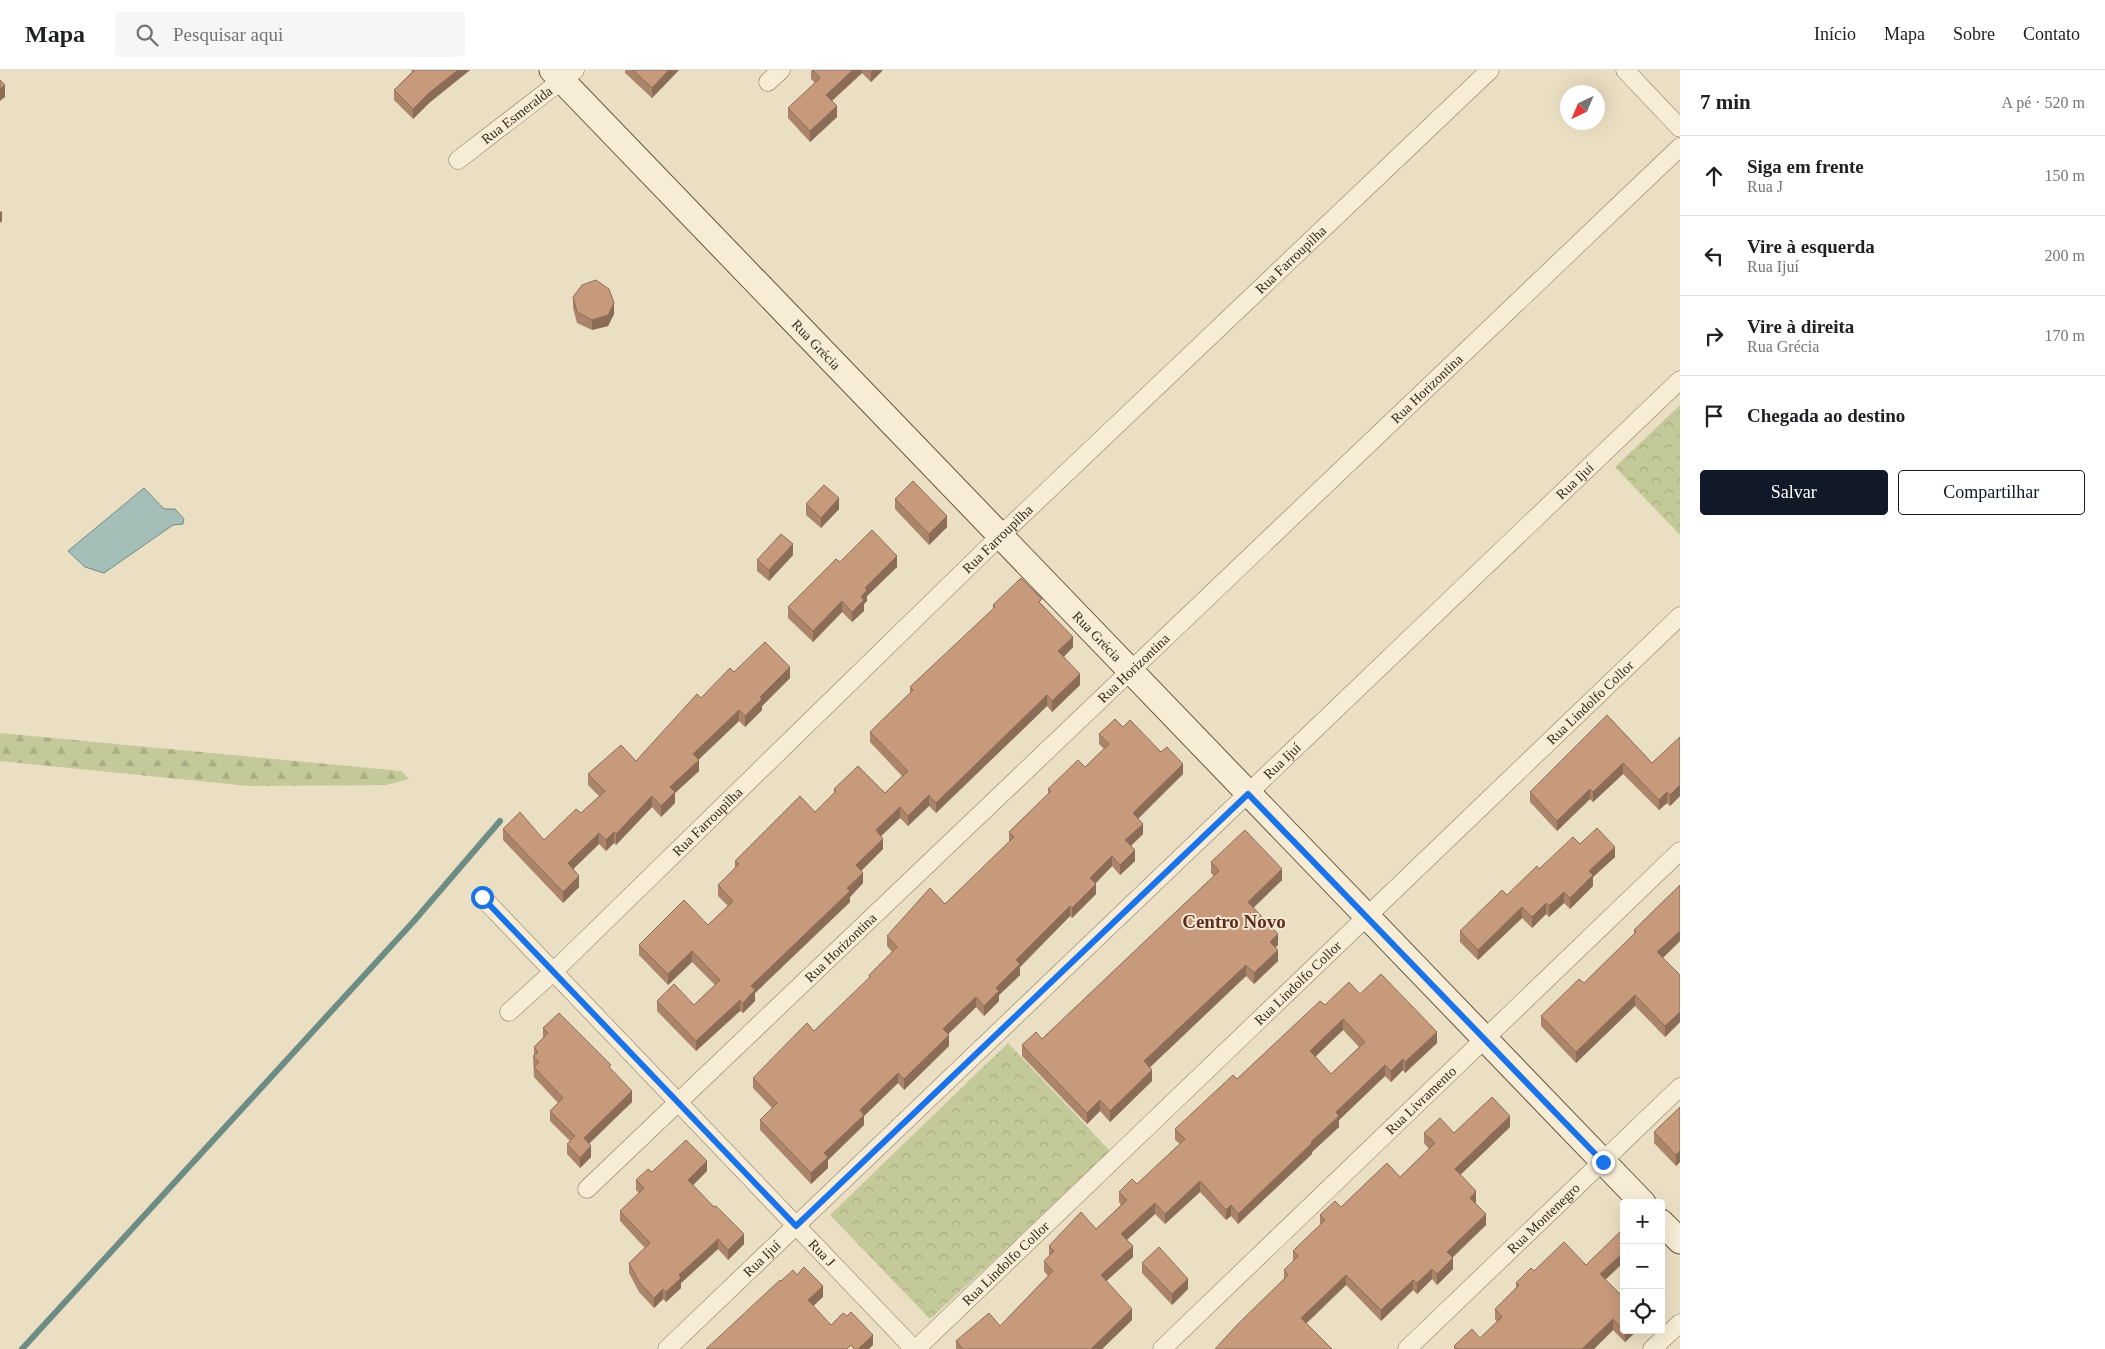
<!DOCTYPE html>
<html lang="pt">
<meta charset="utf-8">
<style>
:root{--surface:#fff;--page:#f6f6f6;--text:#202124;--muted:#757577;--line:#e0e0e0;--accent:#111827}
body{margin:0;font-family:"Times New Roman",serif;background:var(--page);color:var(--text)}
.controls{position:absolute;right:15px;bottom:15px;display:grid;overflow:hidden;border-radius:5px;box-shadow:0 5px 20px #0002}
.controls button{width:45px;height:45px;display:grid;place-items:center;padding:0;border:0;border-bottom:1px solid var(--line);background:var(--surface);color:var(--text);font:25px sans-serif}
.compass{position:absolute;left:1560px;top:15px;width:45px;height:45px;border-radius:50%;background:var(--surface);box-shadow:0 5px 20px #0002;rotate:224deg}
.stop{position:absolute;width:15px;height:15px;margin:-11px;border:4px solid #1a73e8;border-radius:50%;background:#fff}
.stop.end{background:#1a73e8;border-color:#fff;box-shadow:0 1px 5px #0008}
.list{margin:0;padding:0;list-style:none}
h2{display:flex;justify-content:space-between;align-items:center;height:65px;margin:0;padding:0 20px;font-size:21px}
h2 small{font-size:16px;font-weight:400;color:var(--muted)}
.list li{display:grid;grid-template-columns:32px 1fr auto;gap:15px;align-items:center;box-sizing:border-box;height:80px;padding:0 20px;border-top:1px solid var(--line)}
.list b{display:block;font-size:19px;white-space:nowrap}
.list p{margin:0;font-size:16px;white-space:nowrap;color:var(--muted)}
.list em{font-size:16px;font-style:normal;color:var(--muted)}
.actions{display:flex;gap:10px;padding:15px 20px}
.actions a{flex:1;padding:11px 0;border:1px solid var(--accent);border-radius:5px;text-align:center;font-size:18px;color:var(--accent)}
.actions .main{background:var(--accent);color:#fff}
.icon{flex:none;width:28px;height:28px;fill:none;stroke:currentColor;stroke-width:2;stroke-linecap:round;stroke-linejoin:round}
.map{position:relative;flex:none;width:1680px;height:1279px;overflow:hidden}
header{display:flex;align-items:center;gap:30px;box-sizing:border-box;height:70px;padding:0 25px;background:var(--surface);border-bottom:1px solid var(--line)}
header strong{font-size:24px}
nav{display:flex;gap:28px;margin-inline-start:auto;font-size:18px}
.search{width:350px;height:45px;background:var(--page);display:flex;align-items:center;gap:12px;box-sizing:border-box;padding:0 18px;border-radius:5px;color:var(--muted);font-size:19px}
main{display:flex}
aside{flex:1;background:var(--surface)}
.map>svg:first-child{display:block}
.forest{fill:url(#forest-firs)}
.park{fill:url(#park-crowns)}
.water{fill:#a5beb7;stroke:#6d8c84}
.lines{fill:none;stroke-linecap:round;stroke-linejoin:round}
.stream{stroke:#6d8c84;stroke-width:6}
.street-casing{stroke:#85715b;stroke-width:19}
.secondary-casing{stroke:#66523e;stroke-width:27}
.street{stroke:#f7edd6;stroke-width:18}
.secondary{stroke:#f7edd6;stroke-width:25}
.wall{fill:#ab846a;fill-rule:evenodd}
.shaded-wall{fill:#8b6c56}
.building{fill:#c79a7b;stroke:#8b6c56;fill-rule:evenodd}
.route{stroke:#1a73e8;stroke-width:6}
.labels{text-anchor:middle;stroke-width:4;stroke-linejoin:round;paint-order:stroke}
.street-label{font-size:14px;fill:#35291e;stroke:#f3e9d2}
.district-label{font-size:19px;font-weight:bold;fill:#5f2d20;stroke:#f3e9d2}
</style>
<header>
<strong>Mapa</strong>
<div class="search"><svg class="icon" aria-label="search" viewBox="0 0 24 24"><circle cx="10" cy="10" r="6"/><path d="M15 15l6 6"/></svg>Pesquisar aqui</div>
<nav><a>Início</a><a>Mapa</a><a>Sobre</a><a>Contato</a></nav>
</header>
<main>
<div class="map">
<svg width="1680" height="1279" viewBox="0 0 1680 1279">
<defs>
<pattern id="forest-firs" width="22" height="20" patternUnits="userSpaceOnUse" patternTransform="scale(1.25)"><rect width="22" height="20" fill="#c3c998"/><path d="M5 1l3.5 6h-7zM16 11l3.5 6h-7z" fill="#a8ad83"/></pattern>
<pattern id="park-crowns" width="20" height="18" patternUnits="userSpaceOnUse" patternTransform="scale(1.25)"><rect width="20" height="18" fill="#c3c998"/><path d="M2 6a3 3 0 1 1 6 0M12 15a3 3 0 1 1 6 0" fill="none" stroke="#a8ad83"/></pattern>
</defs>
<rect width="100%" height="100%" fill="#ebdfc3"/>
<path class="forest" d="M0,663L401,701L409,709L386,715L249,716L0,691Z"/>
<path class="park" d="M1680,335V465L1615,397Z
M1008,973L1111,1082L930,1249L830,1145Z"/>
<path class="water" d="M144,418L164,439H175L184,449L183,454L173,455L104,503L85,497L68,481Z"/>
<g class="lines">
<path class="stream" d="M22,1279L414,851L500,751"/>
<defs>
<g id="street">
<path d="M1625,0L1680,58"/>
<path d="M768,12L781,0"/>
<path id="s1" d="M458,90L575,0"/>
<path id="s2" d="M482,827L914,1279"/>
<path id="s3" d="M509,942L553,902L1000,466L1490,0"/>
<path id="s4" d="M587,1119L1680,77"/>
<path id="s5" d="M667,1279L1680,310"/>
<path id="s6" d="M916,1279L1680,546"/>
<path id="s7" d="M1162,1279L1680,781"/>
<path id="s8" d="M1407,1279L1680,1017"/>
<path d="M1652,1279L1680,1253"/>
</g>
<g id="secondary">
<path id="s9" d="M552,0L1643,1133"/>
<path d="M1661,1152L1680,1171"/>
</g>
</defs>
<use href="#street" class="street-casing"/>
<use href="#secondary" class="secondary-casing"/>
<use href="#street" class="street"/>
<use href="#secondary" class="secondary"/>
</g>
<path class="wall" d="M411,0H470L429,33L413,49L394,30V20L412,2Z
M625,0H679L652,28L625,3Z
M811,0H883L871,12L862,3L832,31L837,47L810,72L788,48V38L815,13L811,9Z
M573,227L614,244L608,256L592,260L577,253L573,238Z
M895,429L947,457L929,475L895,439Z
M806,434L839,439L821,458L806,445Z
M793,485L769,511L757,501V490Z
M840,492L897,497L867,526V531L864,534V541L852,552L842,542L813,572L788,548V537Z
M1042,534L1073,577L1064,587L1080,615L1052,642L1047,636L936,743L929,736L908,756L900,748L881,766L883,779L861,801L863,813L850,827V832L755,923V931L743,943L740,941L696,981L657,941V931L694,935L715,915L692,892L668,915L639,885V875L708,855L728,836L718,826V815L735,798V791L815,742L834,723V719L885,723L902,706L870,672V662L910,623V617L993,540V535Z
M734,602L790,608L762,636V640L745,657L739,651L698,690L699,701L675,723V733L661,747L652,737L616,775L614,773L606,781L599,774L573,799L579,817L563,833L503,770V759L544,770L581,743L599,726L588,715V704L636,691L701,628Z
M1607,645L1652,693L1680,667V726L1670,736L1667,733L1659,740L1623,704L1593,732L1590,729L1557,761L1530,732V722Z
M1123,657L1161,682L1183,704L1138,748L1143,764L1131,776L1135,791L1120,805L1112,796L1095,814L1096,824L1072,848L1070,846L1020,897V905L999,925V931L984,946L976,937L960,953L948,964L949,976L904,1020L898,1013L864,1046V1055L828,1090V1098L811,1114L760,1060V1050L772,1038L753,1018V1008L814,961L869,909V905L892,882L887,876V866L945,834L1009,772V762L1048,724V719L1085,697L1104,679L1099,674V664Z
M1580,774L1615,787L1593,807V816L1570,839L1564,833L1549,847L1546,844L1532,858L1522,848L1478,890L1460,872V861L1507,825Z
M1211,792L1282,810L1253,838L1278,875L1276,877L1278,891L1254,914L1246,906L1150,997L1152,1011L1110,1052L1100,1041L1087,1054L1022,986V975L1042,969L1214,806L1211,803Z
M1680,815V871L1663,888L1680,905V952L1665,967L1635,936L1576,993L1541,956V946L1584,913L1634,864V860Z
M1360,924L1437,973L1405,1003L1403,1000L1391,1012L1385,1006L1339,1050V1057L1312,1082V1084L1238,1154L1231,1146L1226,1150L1200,1122L1165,1154L1155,1144L1127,1170L1133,1187L1106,1211L1132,1250L1102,1279H956V1271L1000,1256L1048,1206L1044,1201V1191L1049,1186V1176L1096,1159L1121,1135L1119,1132V1122L1137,1114L1180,1074L1175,1070V1059L1237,1009L1325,935ZM1343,960L1359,977L1331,1004L1315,986Z
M543,958L611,999L632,1032L589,1074L591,1087L580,1098L567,1084V1074L570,1071L550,1051V1041L558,1033L534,1007L533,986L534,985V977L543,968Z
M1680,1037V1092L1676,1096L1654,1073V1062Z
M1510,1057L1460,1105L1476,1132L1475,1133L1486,1155L1452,1187L1453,1199L1437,1215L1432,1209L1417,1224L1413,1220L1381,1251L1346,1215L1307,1253L1284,1209V1200L1293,1191V1181L1320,1155V1145L1341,1137L1400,1107L1429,1079L1424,1073V1063H1454Z
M707,1101L693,1115L744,1174L728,1190L718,1179L681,1213V1218L666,1232L663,1229L654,1238L639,1222L629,1203V1193L645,1178L620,1151V1141L639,1123L636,1120V1110L652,1102Z
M1142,1193L1188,1219L1172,1235L1142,1203Z
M1586,1195L1606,1210L1637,1260L1625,1272L1613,1260L1594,1279H1454V1276L1480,1268L1497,1252L1495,1249V1239L1516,1218V1213L1534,1201Z"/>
<path class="shaded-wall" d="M458,0H470L429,33L413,49V39L429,23Z
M669,0H679L652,28V18Z
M853,0H862V3L826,36V25Z
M872,0H883L871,12V1Z
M5,15V27L0,31V19Z
M837,36V47L810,72V61Z
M2,141V151L0,153V142Z
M614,233V244L608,256L592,260V250Z
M839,428V439L821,458V448Z
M947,446V457L929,475V464Z
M793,474V485L769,511V500Z
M897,486V497L867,526V531L864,534V541L852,552V542L861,527L865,518Z
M842,531V542L813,572V561Z
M1073,567V577L1058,592V581Z
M790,597V608L762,636V640L745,657V646L760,627Z
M1080,604V615L1052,642V631Z
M1047,625V636L936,743V733Z
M739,640V651L693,695V684Z
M699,690V701L675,723V733L661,747V736L670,717Z
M1623,693V704L1593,732V722Z
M1183,694V704L1133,754V743Z
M1680,715V726L1670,736V725Z
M1590,719V729L1557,761V751Z
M1667,722V733L1659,740V730Z
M929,725V736L908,756V746Z
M652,726V737L616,775V764Z
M900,737V748L876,771V760Z
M1143,754V764L1125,781V770Z
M614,762V773L606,781V770Z
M599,763V774L568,804V793Z
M883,769V779L856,806V795Z
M1615,777V787L1593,807V816L1570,839V828L1589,801Z
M1135,780V791L1120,805V795Z
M1112,786V796L1090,819V808Z
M1282,799V810L1248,843V832Z
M863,803V813L850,827V832L755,923V931L743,943V933L751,916Z
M579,806V817L563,833V822Z
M1096,814V824L1072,848V838Z
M1564,822V833L1549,847V836Z
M1546,833V844L1532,858V847Z
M1070,836V846L1020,897V905L999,925V931L984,946V936L1016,890Z
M1522,837V848L1478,890V880Z
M1680,861V871L1657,893V882Z
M1278,864V875L1270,883V872Z
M1278,880V891L1254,914V903Z
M692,881V892L668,915V904Z
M1246,895V906L1144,1003V991Z
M1635,925V936L1576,993V982Z
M976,927V937L943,969V959Z
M740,930V941L696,981V971Z
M1680,942V952L1665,967V956Z
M1343,949V960L1310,992V981Z
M1437,962V973L1405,1003V992Z
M949,965V976L904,1020V1009Z
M1403,989V1000L1391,1012V1001Z
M1385,995V1006L1339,1050V1057L1312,1082V1084L1238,1154V1144L1311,1072L1336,1042Z
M1152,1000V1011L1110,1052V1041Z
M898,1003V1013L864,1046V1055L828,1090V1098L811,1114V1103L824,1083L860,1040Z
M632,1021V1032L584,1078V1068Z
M1100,1030V1041L1087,1054V1043Z
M1510,1046V1057L1455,1110V1099Z
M591,1076V1087L580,1098V1088Z
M1680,1081V1092L1676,1096V1085Z
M707,1091V1101L688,1120V1110Z
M1200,1111V1122L1165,1154V1144Z
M1476,1121V1132L1470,1139V1128Z
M1155,1133V1144L1121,1175V1164Z
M1231,1135V1146L1226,1150V1140Z
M1486,1144V1155L1447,1193V1182Z
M744,1164V1174L728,1190V1180Z
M718,1169V1179L681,1213V1218L666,1232V1222L679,1205Z
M1133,1176V1187L1101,1216V1205Z
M1624,1182V1192L1600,1215V1204Z
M1453,1188V1199L1437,1215V1204Z
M1432,1199V1209L1417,1224V1213Z
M1346,1205V1215L1301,1258V1248Z
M1188,1209V1219L1172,1235V1224Z
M1413,1210V1220L1381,1251V1240Z
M823,1216V1227L808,1241V1230Z
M663,1219V1229L654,1238V1228Z
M1132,1239V1250L1102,1279H1091Z
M1613,1249V1260L1594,1279H1582Z
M1626,1260L1637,1261L1625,1272V1262Z
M873,1265V1275L869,1279H858Z"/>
<path class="building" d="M415,0H458L429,23L413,39L394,20Z
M633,0H669L652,18Z
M813,0H853L826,25L837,36L810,61L788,38L820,8Z
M0,10L5,15L0,19Z
M596,210L609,219L614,233L608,245L592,250L577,242L573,227L582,215Z
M913,411L947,446L929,464L895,429Z
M824,415L839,428L821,448L806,434Z
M872,460L897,486L865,518L867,520L861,527L864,530L852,542L842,531L813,561L788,537L836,489L840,492Z
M781,464L793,474L769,500L757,490Z
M1021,508L1042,529L1039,532L1073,567L1058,581L1080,604L1052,631L1047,625L936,733L929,725L908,746L900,737L876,760L883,769L856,795L863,803L847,818L850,821L751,916L755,920L743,933L740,930L696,971L657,931L674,914L694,935L720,910L692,881L668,904L639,875L684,830L708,855L733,831L718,815L739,794L735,791L800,726L815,742L836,721L834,719L858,696L885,723L908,701L870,662L913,620L910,617L995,537L993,535Z
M765,572L790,597L760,627L762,629L745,646L739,640L693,684L699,690L670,717L675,722L661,736L652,726L616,764L614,762L606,770L599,763L568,793L579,806L563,822L503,759L520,742L544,770L576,739L581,743L605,721L588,704L621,675L636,691L697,624L701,628L730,598L734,602Z
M1607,645L1652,693L1680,667V715L1670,725L1667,722L1659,730L1623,693L1593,722L1590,719L1557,751L1530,722Z
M1115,649L1123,657L1130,650L1161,682L1167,677L1183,694L1133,743L1143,754L1125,770L1135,780L1120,795L1112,786L1090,808L1096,814L1072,838L1070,836L1016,890L1020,894L996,918L999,921L984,936L976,927L960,942L943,959L949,965L904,1009L898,1003L860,1040L864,1045L824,1083L828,1087L811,1103L760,1050L777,1033L753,1008L807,953L814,961L870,907L869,905L897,877L887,866L930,818L945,834L1014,767L1009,762L1051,721L1048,719L1078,690L1085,697L1109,674L1099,664Z
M1597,758L1615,777L1589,801L1593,805L1570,828L1564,822L1549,836L1546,833L1532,847L1522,837L1478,880L1460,861L1502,820L1507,825L1537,796L1539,799L1573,767L1580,774Z
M1245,760L1282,799L1248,832L1278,864L1270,872L1278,880L1254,903L1246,895L1144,991L1152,1000L1110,1041L1100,1030L1087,1043L1022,975L1036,962L1042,969L1219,801L1211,792Z
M1680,815V861L1657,882L1680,905V942L1665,956L1635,925L1576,982L1541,946L1579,909L1584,913L1636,862L1634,860Z
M1381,904L1437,962L1405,992L1403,989L1391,1001L1385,995L1336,1042L1339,1046L1311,1072L1312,1073L1238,1144L1231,1135L1226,1140L1200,1111L1165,1144L1155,1133L1121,1164L1133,1176L1101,1205L1132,1239L1091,1279H963L956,1271L989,1243L1000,1256L1053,1201L1044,1191L1054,1181L1049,1176L1081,1142L1096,1159L1127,1130L1119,1122L1132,1109L1137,1114L1185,1069L1175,1059L1233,1005L1237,1009L1320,931L1325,935L1349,912L1360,924ZM1343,949L1365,972L1331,1004L1310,981Z
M559,943L611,995L609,997L632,1021L584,1068L591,1076L580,1088L567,1074L575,1066L550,1041L563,1028L534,997L539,992L533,986L538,982L534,977L548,963L543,958Z
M1492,1027L1510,1046L1455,1099L1476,1121L1470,1128L1486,1144L1447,1182L1453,1188L1437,1204L1432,1199L1417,1213L1413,1210L1381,1240L1346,1205L1301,1248L1332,1279H1215L1238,1254L1288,1205L1284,1200L1298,1186L1293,1181L1325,1150L1320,1145L1335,1131L1341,1137L1387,1093L1400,1107L1435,1073L1424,1063L1440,1048L1454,1063Z
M1680,1037V1081L1676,1085L1654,1062Z
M686,1070L707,1091L688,1110L714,1137L716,1136L744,1164L728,1180L718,1169L679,1205L681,1208L666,1222L663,1219L654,1228L639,1212L629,1193L650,1173L620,1141L644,1118L636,1110L648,1099L652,1102Z
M1624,1158V1182L1600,1204L1624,1228V1260H1626L1625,1262L1613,1249L1582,1279H1457L1454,1276L1472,1259L1480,1268L1502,1247L1495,1239L1519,1215L1516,1213L1531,1198L1534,1201L1564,1172L1586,1195Z
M1159,1177L1188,1209L1172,1224L1142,1193Z
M804,1197L823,1216L808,1230L831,1255L843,1243L847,1246L851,1242L873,1265L858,1279H854L851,1275L847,1279H706L780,1210L781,1211L793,1200L797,1205Z"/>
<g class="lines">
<path class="route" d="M482,827L796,1156L1248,724L1603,1092"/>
</g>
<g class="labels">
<g class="street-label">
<text dy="5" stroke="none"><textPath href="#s1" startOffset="74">Rua Esmeralda</textPath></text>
<text dy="5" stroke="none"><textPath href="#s3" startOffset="1085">Rua Farroupilha</textPath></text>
<text dy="5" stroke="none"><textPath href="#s9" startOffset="381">Rua Grécia</textPath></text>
<text dy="5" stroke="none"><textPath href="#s4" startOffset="1160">Rua Horizontina</textPath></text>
<text dy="5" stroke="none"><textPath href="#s5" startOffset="1256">Rua Ijuí</textPath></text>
<text dy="5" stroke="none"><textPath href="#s3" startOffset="680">Rua Farroupilha</textPath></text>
<text dy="5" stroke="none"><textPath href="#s9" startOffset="786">Rua Grécia</textPath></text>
<text dy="5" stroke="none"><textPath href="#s4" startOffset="755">Rua Horizontina</textPath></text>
<text dy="5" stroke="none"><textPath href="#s6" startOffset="934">Rua Lindolfo Collor</textPath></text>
<text dy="5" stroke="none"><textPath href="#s5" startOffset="851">Rua Ijuí</textPath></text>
<text dy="5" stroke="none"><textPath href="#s3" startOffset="275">Rua Farroupilha</textPath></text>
<text dy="5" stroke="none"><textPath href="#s4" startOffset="350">Rua Horizontina</textPath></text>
<text dy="5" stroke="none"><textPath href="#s6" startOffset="529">Rua Lindolfo Collor</textPath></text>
<text dy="5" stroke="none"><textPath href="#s7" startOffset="359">Rua Livramento</textPath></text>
<text dy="5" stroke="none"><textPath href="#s8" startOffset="189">Rua Montenegro</textPath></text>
<text dy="5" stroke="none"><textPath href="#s2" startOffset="492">Rua J</textPath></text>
<text dy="5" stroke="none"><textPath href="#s5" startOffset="131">Rua Ijuí</textPath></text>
<text dy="5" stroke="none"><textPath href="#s6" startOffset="124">Rua Lindolfo Collor</textPath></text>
</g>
<g class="district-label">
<text x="1234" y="858">Centro Novo</text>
</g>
</g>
</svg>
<div class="controls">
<button>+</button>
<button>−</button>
<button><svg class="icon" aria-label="locate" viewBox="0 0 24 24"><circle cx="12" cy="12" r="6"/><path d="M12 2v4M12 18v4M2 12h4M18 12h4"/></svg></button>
</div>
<svg class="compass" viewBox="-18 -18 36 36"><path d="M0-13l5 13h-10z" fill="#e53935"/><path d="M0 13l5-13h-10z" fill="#757577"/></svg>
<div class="stop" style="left:482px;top:827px"></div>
<div class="stop end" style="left:1603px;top:1092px"></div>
</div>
<aside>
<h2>7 min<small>A pé · 520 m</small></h2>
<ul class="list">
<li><svg class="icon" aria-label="ahead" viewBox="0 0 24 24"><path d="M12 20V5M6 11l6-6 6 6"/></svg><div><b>Siga em frente</b><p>Rua J</p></div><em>150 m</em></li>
<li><svg class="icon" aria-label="left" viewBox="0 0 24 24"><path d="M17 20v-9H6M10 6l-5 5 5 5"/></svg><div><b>Vire à esquerda</b><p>Rua Ijuí</p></div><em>200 m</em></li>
<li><svg class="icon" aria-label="right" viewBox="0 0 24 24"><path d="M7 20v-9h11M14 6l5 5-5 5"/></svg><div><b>Vire à direita</b><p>Rua Grécia</p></div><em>170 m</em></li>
<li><svg class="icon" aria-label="arrive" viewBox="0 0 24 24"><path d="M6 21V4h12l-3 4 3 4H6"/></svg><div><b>Chegada ao destino</b></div></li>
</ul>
<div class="actions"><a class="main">Salvar</a><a>Compartilhar</a></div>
</aside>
</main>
